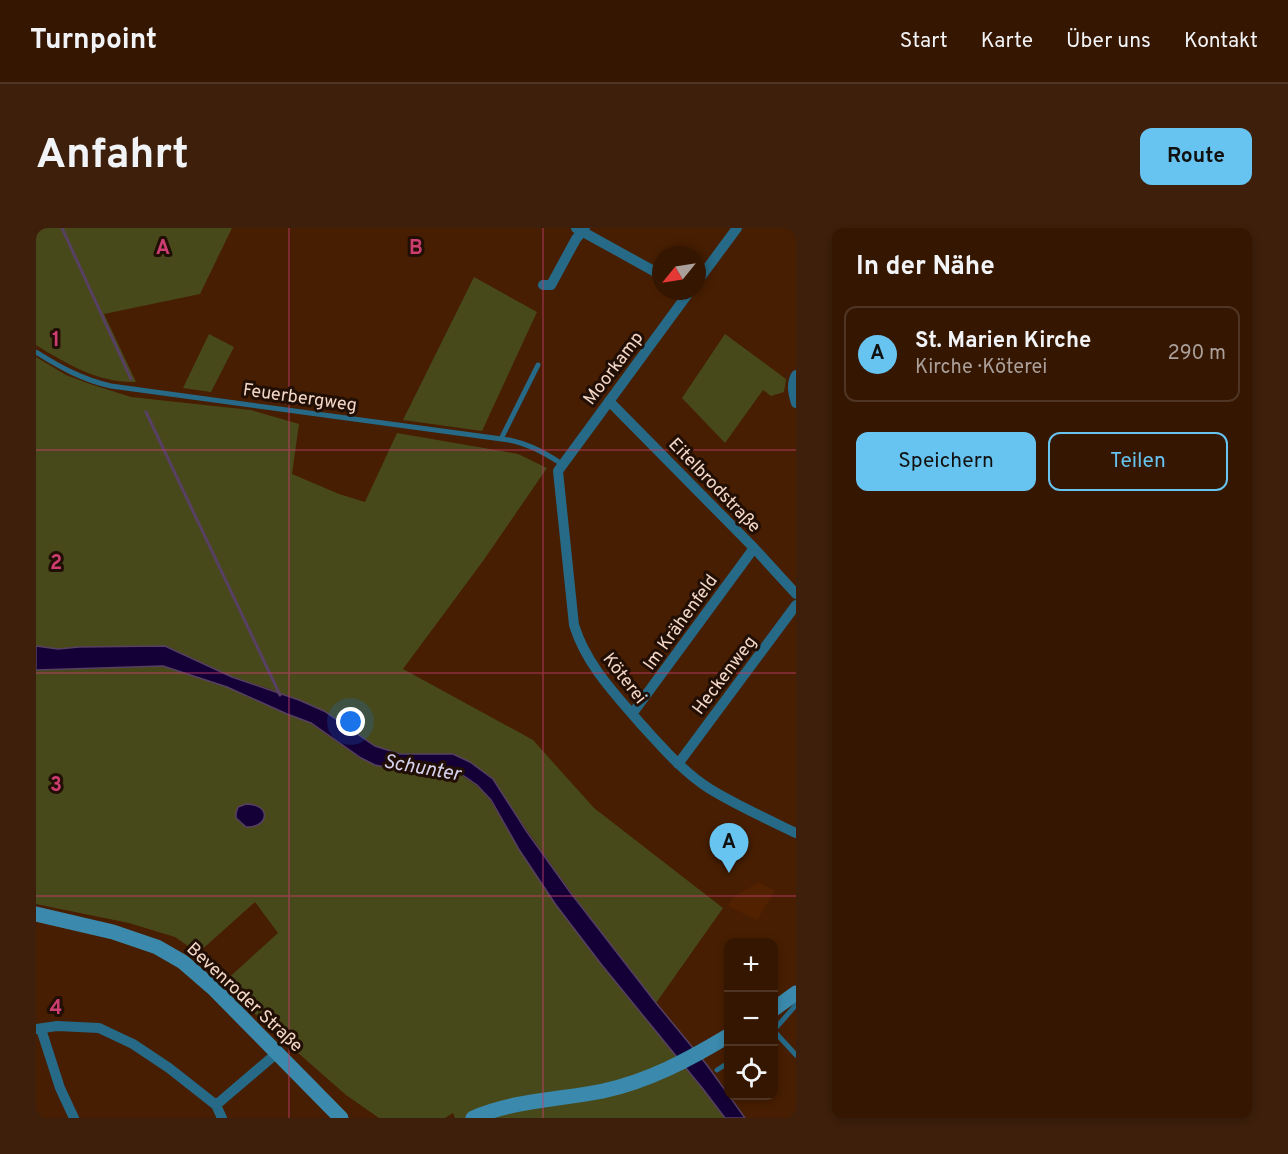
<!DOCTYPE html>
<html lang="de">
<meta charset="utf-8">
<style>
:root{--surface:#351601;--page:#3d1f0b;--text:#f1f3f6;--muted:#aa9f99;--line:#4f3523;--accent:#67c4f0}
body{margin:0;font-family:Overpass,sans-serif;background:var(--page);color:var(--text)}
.controls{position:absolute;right:18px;bottom:18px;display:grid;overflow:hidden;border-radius:12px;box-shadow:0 3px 9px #0003}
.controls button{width:54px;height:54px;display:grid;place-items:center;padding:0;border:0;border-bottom:2px solid var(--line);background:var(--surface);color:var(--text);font:30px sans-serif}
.compass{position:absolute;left:616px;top:18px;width:54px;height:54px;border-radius:50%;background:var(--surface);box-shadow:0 3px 9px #0003;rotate:240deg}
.you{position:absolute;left:315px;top:494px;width:21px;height:21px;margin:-15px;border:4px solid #fff;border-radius:50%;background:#1a73e8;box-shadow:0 0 0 9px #1a73e833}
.badge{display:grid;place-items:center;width:39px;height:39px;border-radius:50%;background:var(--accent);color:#111;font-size:20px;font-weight:700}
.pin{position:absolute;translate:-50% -50px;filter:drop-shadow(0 2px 3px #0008)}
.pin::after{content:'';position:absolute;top:32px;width:21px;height:18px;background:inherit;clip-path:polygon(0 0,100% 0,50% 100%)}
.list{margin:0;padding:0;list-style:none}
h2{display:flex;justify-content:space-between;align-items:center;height:78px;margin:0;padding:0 24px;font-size:26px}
h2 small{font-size:20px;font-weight:400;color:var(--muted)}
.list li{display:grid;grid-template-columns:39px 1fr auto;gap:18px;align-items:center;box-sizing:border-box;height:96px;margin:0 12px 12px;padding:0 12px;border:2px solid var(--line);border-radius:12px}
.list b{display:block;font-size:22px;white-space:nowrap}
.list p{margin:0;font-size:20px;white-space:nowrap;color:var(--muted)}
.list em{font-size:20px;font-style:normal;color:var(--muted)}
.actions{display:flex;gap:12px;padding:18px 24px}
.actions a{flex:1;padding:14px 0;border:2px solid var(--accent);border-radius:12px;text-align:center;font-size:21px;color:var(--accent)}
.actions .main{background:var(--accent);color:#111}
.icon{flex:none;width:33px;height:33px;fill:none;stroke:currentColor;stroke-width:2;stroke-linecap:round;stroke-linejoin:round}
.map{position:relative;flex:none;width:760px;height:890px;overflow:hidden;border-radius:12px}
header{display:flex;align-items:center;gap:36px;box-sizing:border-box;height:84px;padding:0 30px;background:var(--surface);border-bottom:2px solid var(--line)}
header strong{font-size:28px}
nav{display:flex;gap:33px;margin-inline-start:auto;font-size:21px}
.intro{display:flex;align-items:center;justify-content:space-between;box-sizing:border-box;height:144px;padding:0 36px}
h1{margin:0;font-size:42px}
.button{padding:15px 27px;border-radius:12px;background:var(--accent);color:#111;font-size:21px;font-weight:700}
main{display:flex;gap:36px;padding:0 36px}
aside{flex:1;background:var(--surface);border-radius:12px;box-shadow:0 3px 9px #0003}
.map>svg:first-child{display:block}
.built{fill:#522100}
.green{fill:#48491b}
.water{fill:#140037;stroke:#574062;stroke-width:1.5}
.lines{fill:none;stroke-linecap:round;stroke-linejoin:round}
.stream{stroke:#574062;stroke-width:3}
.lane{stroke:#266a87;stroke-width:5}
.street{stroke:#266a87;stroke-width:10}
.secondary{stroke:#3b8aad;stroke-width:15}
.grid{fill:none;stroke:#cc3e71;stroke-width:1.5;stroke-opacity:0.55}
.labels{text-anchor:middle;stroke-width:6;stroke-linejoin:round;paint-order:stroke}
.street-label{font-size:18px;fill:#f3d7c8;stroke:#210e04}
.water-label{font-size:20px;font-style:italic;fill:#d6d3f0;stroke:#210e04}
.grid-label{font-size:20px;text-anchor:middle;font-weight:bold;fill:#cc3e71;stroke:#210e04;stroke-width:6;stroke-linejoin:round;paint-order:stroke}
</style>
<header>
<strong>Turnpoint</strong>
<nav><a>Start</a><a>Karte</a><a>Über uns</a><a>Kontakt</a></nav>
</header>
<div class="intro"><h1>Anfahrt</h1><a class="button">Route</a></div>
<main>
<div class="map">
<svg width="760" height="890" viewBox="0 0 760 890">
<rect width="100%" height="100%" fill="#471e01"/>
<path class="built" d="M723,654L739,663L721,692L692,678L697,669Z"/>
<path class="green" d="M0,0H196L164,66L68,86L100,154C62,155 31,136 0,117Z
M438,49L501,84L446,203L367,192Z
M173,106L198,119L175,164L147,160Z
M689,106L750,151L748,164L735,168L727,162L689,215L646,170Z
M0,129L30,147L54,156L95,169L215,182L263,196L256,246L303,266L329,274L361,205L482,226L511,240L447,333L367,441L497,512L558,580L687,680L620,775C562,701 508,630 457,551L375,527L364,526L339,518L288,483L234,461L197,449L130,418L43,419L22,421L0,418Z
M127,438L191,459L274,495L325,531L372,544L422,545L441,558L454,572L484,622L520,677L565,736L667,861L689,890H419L417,885L409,890H343L310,867L236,802L187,755L242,705L219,674L162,725L139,709L93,695L0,676V442Z"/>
<path class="water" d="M0,418L22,421L43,419L129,418L196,449L263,472L288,483L339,518L364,526H417L434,534L457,551L491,604L534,664L620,775L671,837L709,890H689L667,861L565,736L520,677L484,623L455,572L441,557L422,544H372L339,537L325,530L275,495L251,486L191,459L127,438L0,442Z
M210,576C236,576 233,600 210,599L200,590V585L202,579Z"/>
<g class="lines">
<path class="stream" d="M26,0L95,151
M110,184L244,467"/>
<path class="lane" d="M0,124C24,139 47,152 75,158L473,212C493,216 509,225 526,236
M465,211L502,137
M738,802L760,777
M738,803L760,827
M690,812L692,833
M681,842L692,835"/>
<path class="street" d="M540,0L625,47
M661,54L701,0
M507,57H515L540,11L549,0
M654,63L522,243L538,397C550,436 578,465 604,495C626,519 647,544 674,561C702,578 731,591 760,605
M760,147C755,156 757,165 760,175
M573,173L718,320L760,366
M596,486L718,320
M642,536L760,377
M0,801L21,798L63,800L97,816L133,840L180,877
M5,801L24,860L38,890
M186,890L180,877L241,825"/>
<path class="secondary" d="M0,686L77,704L121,719L147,734L177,760L305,890
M738,781L760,765
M437,890C478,872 523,872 567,863C613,853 652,832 692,808"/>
</g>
<path class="grid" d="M253,0V890M507,0V890M0,222H760M0,445H760M0,668H760"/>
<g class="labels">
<g class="street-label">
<text transform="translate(577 140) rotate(-53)" y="6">Moorkamp</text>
<text transform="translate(264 169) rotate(8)" y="6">Feuerbergweg</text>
<text transform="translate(679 257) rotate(46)" y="6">Eitelbrodstraße</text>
<text transform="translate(644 394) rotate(-54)" y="6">Im Krähenfeld</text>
<text transform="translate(688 447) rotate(-53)" y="6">Heckenweg</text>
<text transform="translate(589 450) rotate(52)" y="6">Köterei</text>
<text transform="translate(209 769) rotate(43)" y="6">Bevenroder Straße</text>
</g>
<g class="water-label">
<text transform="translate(386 539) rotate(10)" y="7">Schunter</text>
</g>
</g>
<g class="grid-label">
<text x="127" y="26">A</text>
<text x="380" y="26">B</text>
<text x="20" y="118">1</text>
<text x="20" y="341">2</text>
<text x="20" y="563">3</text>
<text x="20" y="786">4</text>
</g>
</svg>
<div class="controls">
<button>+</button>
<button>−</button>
<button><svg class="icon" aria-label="locate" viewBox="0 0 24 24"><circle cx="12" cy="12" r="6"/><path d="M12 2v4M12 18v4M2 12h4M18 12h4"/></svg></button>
</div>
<svg class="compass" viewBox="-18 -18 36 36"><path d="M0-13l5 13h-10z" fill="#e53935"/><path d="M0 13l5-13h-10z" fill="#aa9f99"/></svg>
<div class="you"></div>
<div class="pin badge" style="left:693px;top:645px">A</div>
</div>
<aside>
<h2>In der Nähe<small></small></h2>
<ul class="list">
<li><span class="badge">A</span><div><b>St. Marien Kirche</b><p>Kirche · Köterei</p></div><em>290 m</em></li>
</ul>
<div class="actions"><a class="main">Speichern</a><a>Teilen</a></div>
</aside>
</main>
